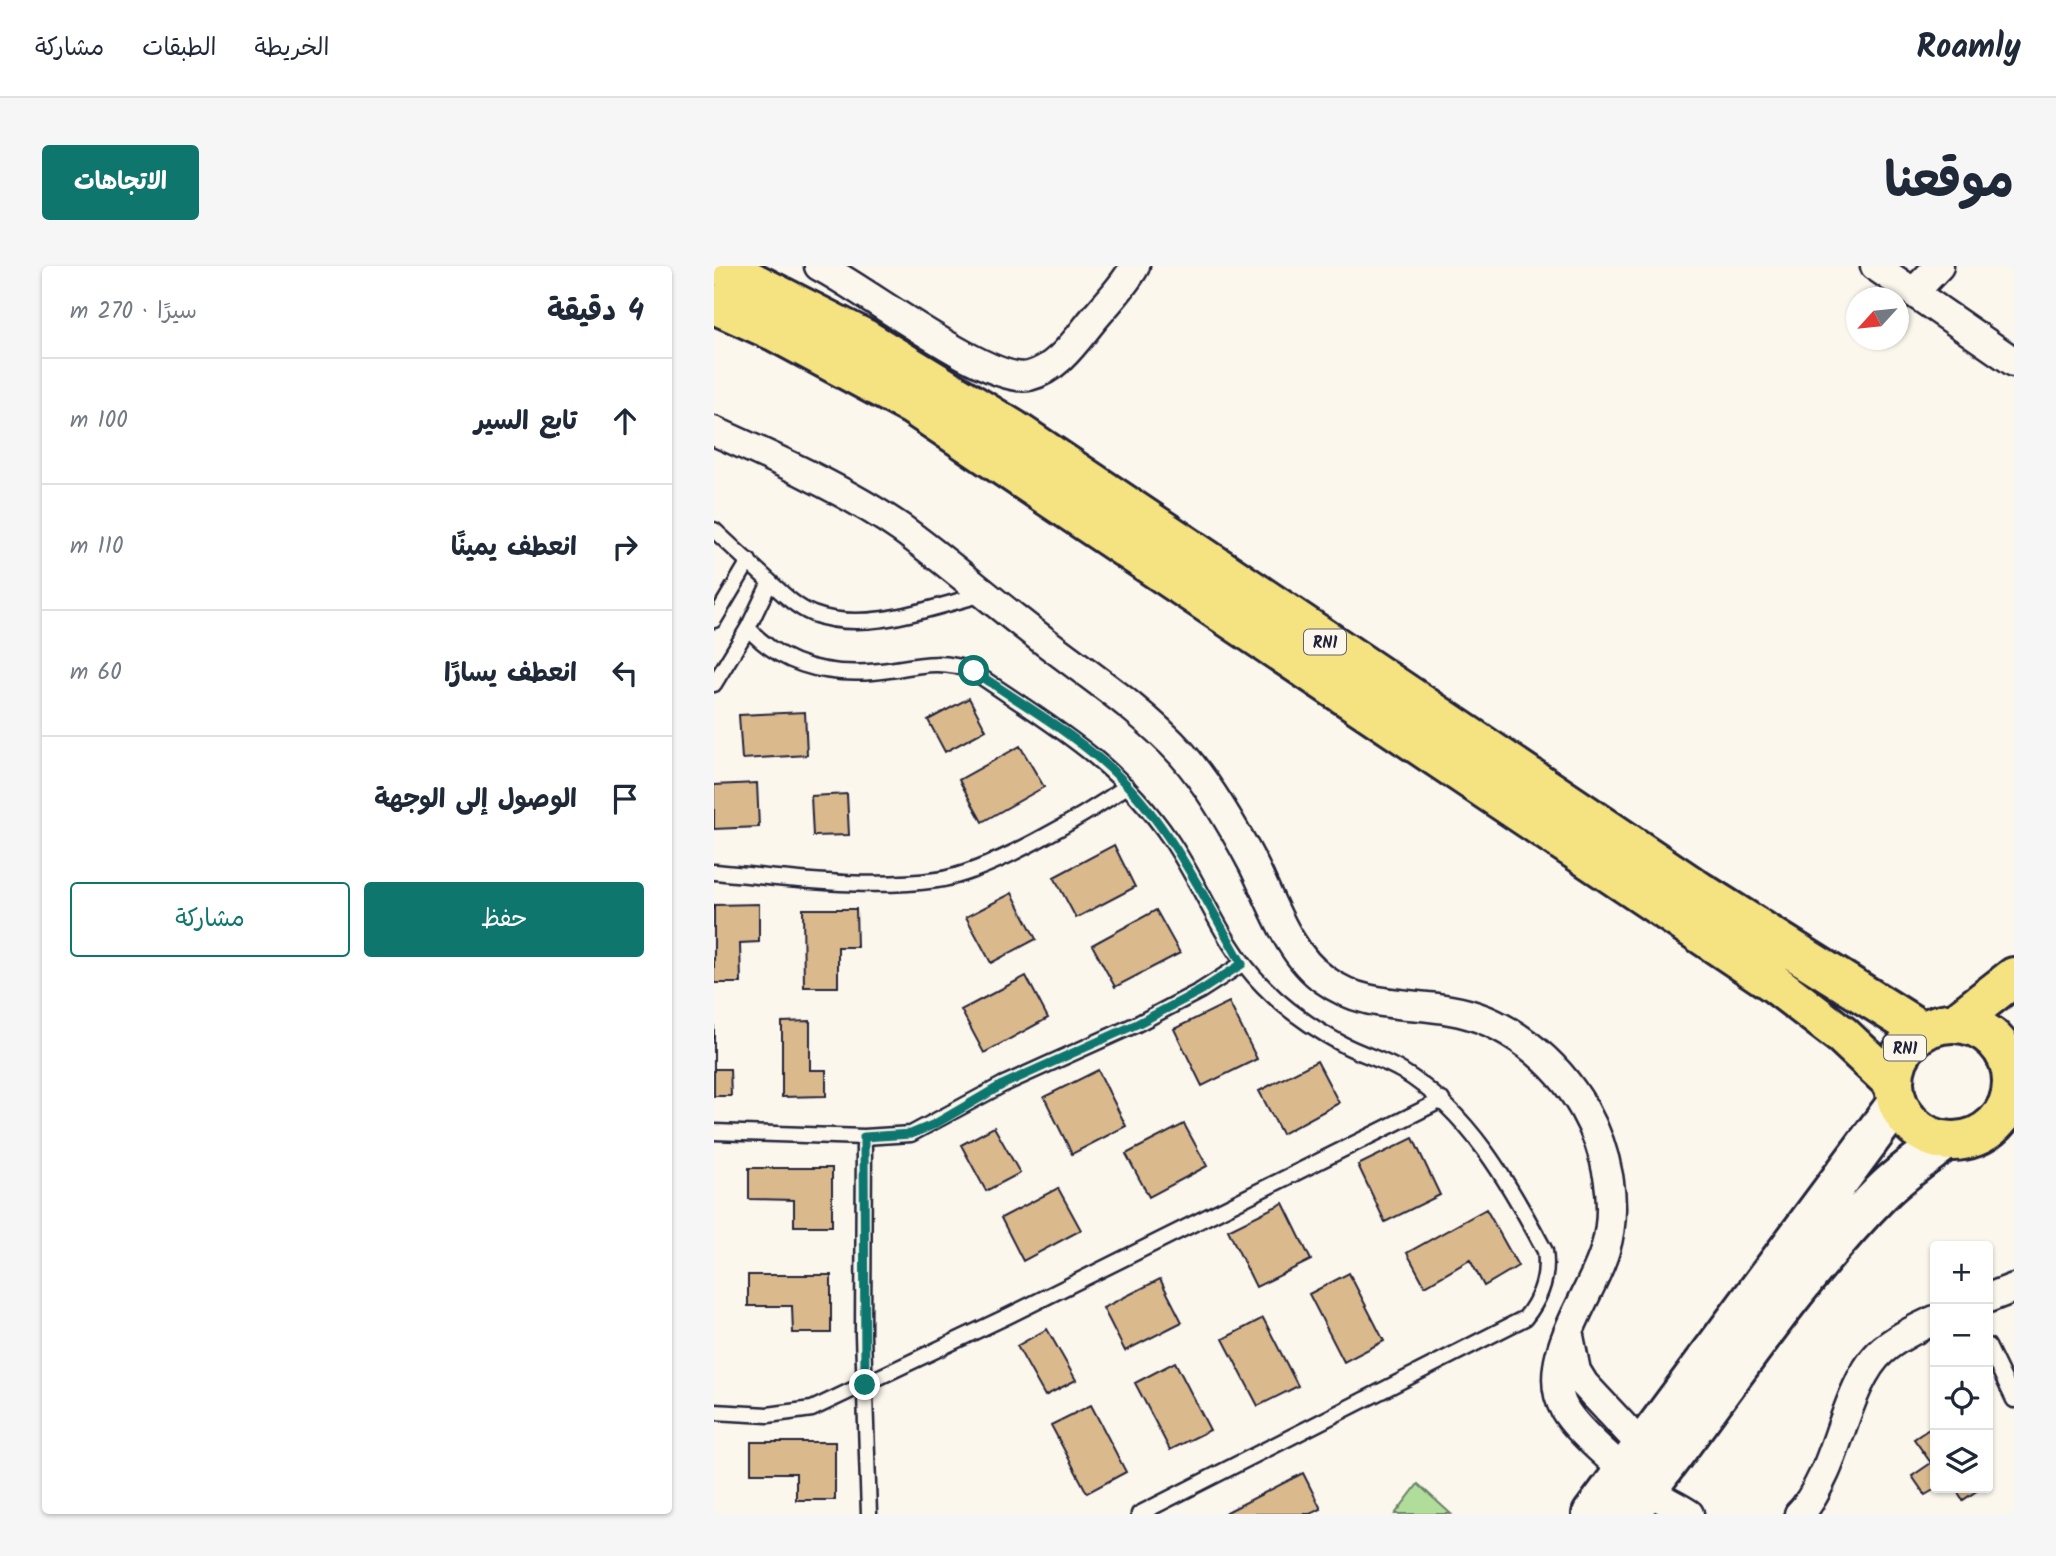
<!DOCTYPE html>
<html lang="ar">
<meta charset="utf-8">
<style>
:root{--surface:#fff;--page:#f6f6f7;--text:#1f2937;--muted:#747a83;--line:#e0e1e3;--accent:#0f766e}
body{margin:0;font-family:Kalam,"Playpen Sans Arabic",sans-serif;background:var(--page);color:var(--text);direction:rtl}
.controls{position:absolute;right:21px;bottom:21px;display:grid;overflow:hidden;border-radius:7px;box-shadow:0 2px 5px #0004}
.controls button{width:63px;height:63px;display:grid;place-items:center;padding:0;border:0;border-bottom:2px solid var(--line);background:var(--surface);color:var(--text);font:35px sans-serif}
.compass{position:absolute;left:1132px;top:21px;width:63px;height:63px;border-radius:50%;background:var(--surface);box-shadow:0 2px 5px #0004;rotate:243deg}
.stop{position:absolute;width:21px;height:21px;margin:-16px;border:5px solid #0f766e;border-radius:50%;background:#fff}
.stop.end{background:#0f766e;border-color:#fff;box-shadow:0 2px 7px #0008}
.list{margin:0;padding:0;list-style:none}
h2{display:flex;justify-content:space-between;align-items:center;height:91px;margin:0;padding:0 28px;font-size:30px}
h2 small{font-size:23px;font-weight:400;color:var(--muted)}
.list li{display:grid;grid-template-columns:46px 1fr auto;gap:21px;align-items:center;box-sizing:border-box;height:126px;padding:0 28px;border-top:2px solid var(--line)}
.list b{display:block;font-size:26px;white-space:nowrap}
.list em{font-size:23px;font-style:normal;color:var(--muted)}
.actions{display:flex;gap:14px;padding:21px 28px}
.actions a{flex:1;padding:16px 0;border:2px solid var(--accent);border-radius:7px;text-align:center;font-size:24px;color:var(--accent)}
.actions .main{background:var(--accent);color:#fff}
.icon{flex:none;width:38px;height:38px;fill:none;stroke:currentColor;stroke-width:2;stroke-linecap:round;stroke-linejoin:round}
.map{position:relative;flex:none;width:1300px;height:1248px;overflow:hidden;direction:ltr;border-radius:7px}
header{display:flex;align-items:center;gap:42px;box-sizing:border-box;height:98px;padding:0 35px;background:var(--surface);border-bottom:2px solid var(--line)}
header strong{font-size:33px}
nav{display:flex;gap:38px;margin-inline-start:auto;font-size:24px}
.intro{display:flex;align-items:center;justify-content:space-between;box-sizing:border-box;height:168px;padding:0 42px}
h1{margin:0;font-size:49px}
.button{padding:18px 32px;border-radius:7px;background:var(--accent);color:#fff;font-size:24px;font-weight:700}
main{display:flex;gap:42px;padding:0 42px}
aside{flex:1;background:var(--surface);border-radius:7px;box-shadow:0 2px 5px #0004}
.map>svg:first-child{display:block}
.green{fill:#b1dd9a;stroke:#6a806a;stroke-width:2}
.building{fill:#dab98d;stroke:#22223b;stroke-width:2}
.lines{fill:none;stroke-linecap:round;stroke-linejoin:round}
.lane-casing{stroke:#22223b;stroke-width:19}
.street-casing{stroke:#22223b;stroke-width:33}
.secondary-casing{stroke:#22223b;stroke-width:44}
.highway-casing{stroke:#22223b;stroke-width:44}
.lane{stroke:#fbf7ec;stroke-width:14}
.street{stroke:#fbf7ec;stroke-width:28}
.secondary{stroke:#fbf7ec;stroke-width:38}
.highway{stroke:#f5e382;stroke-width:38}
.route{stroke:#0f766e;stroke-width:9}
.labels{text-anchor:middle;stroke-width:7;stroke-linejoin:round;paint-order:stroke}
.shield{fill:#fbf7ec;stroke:#636270;stroke-width:2}
.shield-label{font-size:16px;font-weight:bold;fill:#22223b}
</style>
<header>
<strong>Roamly</strong>
<nav><a>الخريطة</a><a>الطبقات</a><a>مشاركة</a></nav>
</header>
<div class="intro"><h1>موقعنا</h1><a class="button">الاتجاهات</a></div>
<main>
<div class="map">
<svg width="1300" height="1248" viewBox="0 0 1300 1248">
<rect width="100%" height="100%" fill="#fbf7ec"/>
<filter id="ink" filterUnits="userSpaceOnUse"><feTurbulence type="fractalNoise" baseFrequency=".0143" numOctaves="2"/><feDisplacementMap in="SourceGraphic" scale="14" xChannelSelector="R" yChannelSelector="G"/><feConvolveMatrix kernelMatrix="1 2 1 2 8 2 1 2 1" color-interpolation-filters="sRGB"/></filter>
<g filter="url(#ink)">
<path class="green" d="M704,1218L737,1248H681Z"/>
<path class="building" d="M255,432L272,464L231,486L214,454Z
M91,446L93,489L28,493L25,449Z
M306,480L330,521L268,556L245,514Z
M43,517L45,561L0,563V519Z
M133,528L135,569L99,570L97,530Z
M400,579L421,621L362,652L340,611Z
M298,627L322,673L277,697L252,651Z
M45,638V676L26,677L27,717H0V639Z
M89,643H142L143,681H124V721H90Z
M442,644L466,687L401,721L378,679Z
M312,710L334,752L270,787L247,744Z
M515,736L543,793L488,820L460,763Z
M0,755V803H16L17,830H0Z
M96,755V804H112V830L68,831V756Z
M603,795L625,837L568,868L545,825Z
M384,804L412,860L358,888L330,831Z
M470,858L493,900L435,931L412,888Z
M280,861L306,907L272,925L247,879Z
M699,872L726,929L671,956L644,899Z
M35,902H118V960H80V934L35,933Z
M344,922L367,964L309,995L287,952Z
M569,937L597,994L542,1021L514,964Z
M772,943L804,1000L770,1020L756,994L711,1020L693,987Z
M635,1007L670,1075L630,1096L595,1028Z
M34,1009H117V1067H79L78,1040H34Z
M446,1013L468,1056L411,1085L389,1042Z
M549,1052L584,1120L544,1140L509,1073Z
M333,1063L362,1114L331,1130L303,1080Z
M461,1096L496,1164L456,1184L421,1117Z
M377,1139L412,1206L373,1227L337,1159Z
M1221,1159L1223,1222L1211,1229L1198,1210L1217,1197L1200,1173Z
M37,1176H121V1234H82V1207H37Z
M589,1207L607,1243L596,1248H509Z
M1241,1222H1267L1249,1234Z"/>
<g class="lines">
<defs>
<path id="lane" d="M0,264L56,316L34,362L0,418
M56,316C69,328 82,341 99,348C152,368 218,341 270,328
M0,354L35,295
M34,362C72,405 127,412 182,403C210,398 234,394 260,406C336,458 403,495 456,573C489,621 508,679 549,720C572,744 600,763 630,779C649,789 670,794 688,805C755,846 795,917 831,985C835,1011 827,1032 811,1052L425,1248
M0,606C73,612 150,624 223,614C274,607 370,550 413,520
M1293,840L1300,842
M0,866L150,871L197,868L288,819L423,758L486,725L528,698
M150,871L149,1069L155,1248
M1274,1080L1300,1134
M0,1146L54,1149L98,1143L296,1049L728,834"/>
<path id="street" d="M105,0C149,22 275,119 315,110C343,103 361,76 378,55C393,37 410,20 421,0
M1161,0L1300,96
M1201,25L1225,0
M0,165C60,192 134,225 188,263C236,298 281,338 329,374C376,410 428,444 468,488C496,520 519,560 539,598C558,636 574,688 611,714C649,742 692,736 736,744C792,753 843,795 870,843C893,884 905,938 891,984C877,1032 823,1095 851,1144C864,1166 912,1207 933,1223C946,1233 962,1239 975,1248
M1274,1032L1300,1022
M855,1070L862,1105L870,1118L941,1194
M1085,1248C1097,1237 1104,1220 1111,1206C1127,1171 1140,1108 1169,1084C1184,1071 1203,1062 1221,1054"/>
<path id="secondary" d="M878,1248L1183,837
M914,1248C999,1142 1072,1023 1168,926C1186,908 1209,892 1230,876"/>
<path id="highway" d="M7,0L151,73L300,164L985,625L1208,765
M0,38L62,66L198,139L1060,717L1128,769L1179,817
M1180 816a59 59 0 1 1 118 0a59 59 0 1 1-118 0Z
M1241,757L1300,711"/>
</defs>
<use href="#lane" class="lane-casing"/>
<use href="#street" class="street-casing"/>
<use href="#secondary" class="secondary-casing"/>
<use href="#highway" class="highway-casing"/>
<use href="#lane" class="lane"/>
<use href="#street" class="street"/>
<use href="#secondary" class="secondary"/>
<use href="#highway" class="highway"/>
</g>
</g>
<g class="lines" filter="url(#ink)">
<path class="route" d="M151,1119L150,871L197,868L221,858L288,819L423,758L486,725L528,698C487,626 452,550 388,495C349,461 303,435 260,405"/>
</g>
<g class="labels">
<g class="shield">
<rect x="590" y="363.5" width="42" height="25" rx="5"/>
<rect x="1170" y="769.5" width="42" height="25" rx="5"/>
</g>
<g class="shield-label">
<text x="611" y="382">RN1</text>
<text x="1191" y="788">RN1</text>
</g>
</g>
</svg>
<div class="controls">
<button>+</button>
<button>−</button>
<button><svg class="icon" aria-label="locate" viewBox="0 0 24 24"><circle cx="12" cy="12" r="6"/><path d="M12 2v4M12 18v4M2 12h4M18 12h4"/></svg></button>
<button><svg class="icon" aria-label="layers" viewBox="0 0 24 24"><path d="M12 4l9 5-9 5-9-5zM3 14l9 5 9-5"/></svg></button>
</div>
<svg class="compass" viewBox="-18 -18 36 36"><path d="M0-13l5 13h-10z" fill="#e53935"/><path d="M0 13l5-13h-10z" fill="#747a83"/></svg>
<div class="stop" style="left:260px;top:405px"></div>
<div class="stop end" style="left:151px;top:1119px"></div>
</div>
<aside>
<h2>4 دقيقة<small>سيرًا · 270 m</small></h2>
<ul class="list">
<li><svg class="icon" aria-label="ahead" viewBox="0 0 24 24"><path d="M12 20V5M6 11l6-6 6 6"/></svg><div><b>تابع السير</b></div><em>100 m</em></li>
<li><svg class="icon" aria-label="right" viewBox="0 0 24 24"><path d="M7 20v-9h11M14 6l5 5-5 5"/></svg><div><b>انعطف يمينًا</b></div><em>110 m</em></li>
<li><svg class="icon" aria-label="left" viewBox="0 0 24 24"><path d="M17 20v-9H6M10 6l-5 5 5 5"/></svg><div><b>انعطف يسارًا</b></div><em>60 m</em></li>
<li><svg class="icon" aria-label="arrive" viewBox="0 0 24 24"><path d="M6 21V4h12l-3 4 3 4H6"/></svg><div><b>الوصول إلى الوجهة</b></div></li>
</ul>
<div class="actions"><a class="main">حفظ</a><a>مشاركة</a></div>
</aside>
</main>
